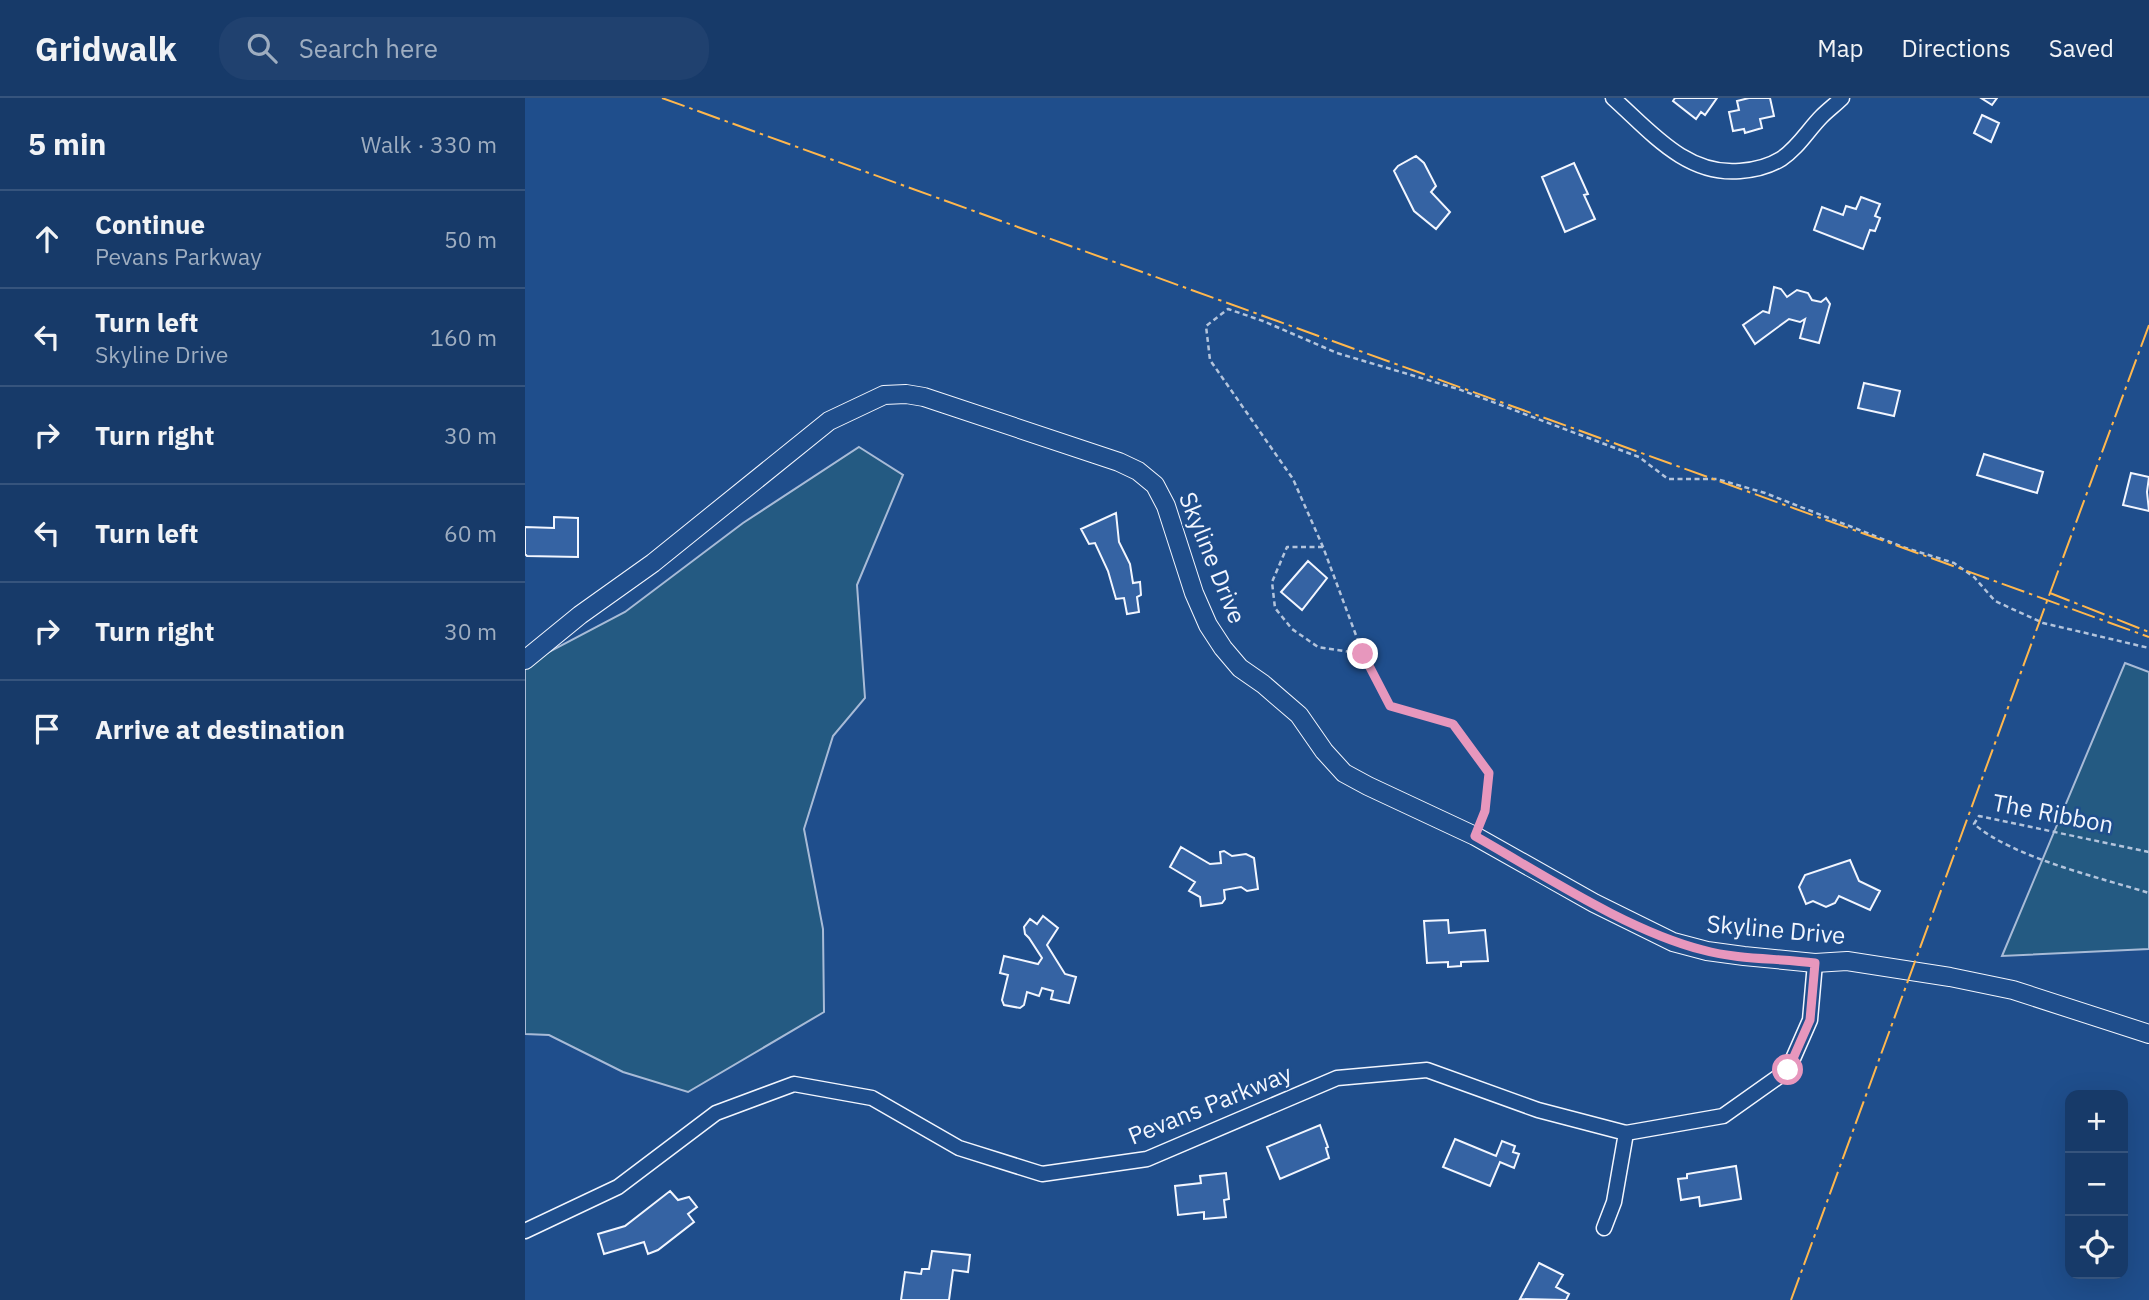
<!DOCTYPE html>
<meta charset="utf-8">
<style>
:root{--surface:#173a69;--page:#20416f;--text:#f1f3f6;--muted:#9eadc0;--line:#36547d}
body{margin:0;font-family:"IBM Plex Sans",sans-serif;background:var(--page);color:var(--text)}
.controls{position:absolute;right:21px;bottom:21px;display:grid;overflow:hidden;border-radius:14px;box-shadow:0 7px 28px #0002}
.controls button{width:63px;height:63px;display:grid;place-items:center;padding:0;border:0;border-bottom:2px solid var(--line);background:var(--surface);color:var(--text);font:35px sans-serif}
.stop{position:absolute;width:21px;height:21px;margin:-16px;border:5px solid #e797bd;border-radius:50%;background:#fff}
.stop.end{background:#e797bd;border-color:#fff;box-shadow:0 2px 7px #0008}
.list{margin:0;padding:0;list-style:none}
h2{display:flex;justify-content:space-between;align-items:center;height:91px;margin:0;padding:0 28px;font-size:30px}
h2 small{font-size:23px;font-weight:400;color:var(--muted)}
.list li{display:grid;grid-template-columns:46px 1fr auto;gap:21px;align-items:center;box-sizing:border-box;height:98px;padding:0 28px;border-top:2px solid var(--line)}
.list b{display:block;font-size:26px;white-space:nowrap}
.list p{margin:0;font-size:23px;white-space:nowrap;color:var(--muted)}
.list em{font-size:23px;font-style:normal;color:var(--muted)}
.icon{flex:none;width:38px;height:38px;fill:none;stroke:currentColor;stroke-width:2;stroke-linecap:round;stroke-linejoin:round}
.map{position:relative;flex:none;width:1624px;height:1202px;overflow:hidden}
header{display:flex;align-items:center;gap:42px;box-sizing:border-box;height:98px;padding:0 35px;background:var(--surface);border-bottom:2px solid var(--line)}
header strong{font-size:33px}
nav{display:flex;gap:38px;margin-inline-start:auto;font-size:24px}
.search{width:490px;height:63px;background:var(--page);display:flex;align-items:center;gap:18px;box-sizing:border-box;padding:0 24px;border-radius:28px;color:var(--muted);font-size:26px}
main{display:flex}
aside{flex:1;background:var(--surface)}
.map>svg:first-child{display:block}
.green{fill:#245a82;stroke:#a8bbd7;stroke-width:2}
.building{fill:#3563a3;stroke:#f2f6ff;stroke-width:2}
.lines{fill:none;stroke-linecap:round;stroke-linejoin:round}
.minor-casing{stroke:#f2f6ff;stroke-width:17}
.tertiary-casing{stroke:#f2f6ff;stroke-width:20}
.path{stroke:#b3c4dc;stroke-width:2.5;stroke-dasharray:5 3.5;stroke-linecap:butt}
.minor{stroke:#1f4e8c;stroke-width:14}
.tertiary{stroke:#1f4e8c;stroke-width:18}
.power{stroke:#ffb74d;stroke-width:2;stroke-dasharray:24 5 3.5 5;stroke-linecap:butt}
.route{stroke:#e797bd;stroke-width:9}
.labels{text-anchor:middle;stroke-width:5;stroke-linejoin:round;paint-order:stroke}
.street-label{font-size:24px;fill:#f2f6ff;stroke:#1f4e8c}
</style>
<header>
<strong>Gridwalk</strong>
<div class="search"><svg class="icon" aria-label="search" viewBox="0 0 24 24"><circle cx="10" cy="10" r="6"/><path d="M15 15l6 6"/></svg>Search here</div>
<nav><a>Map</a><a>Directions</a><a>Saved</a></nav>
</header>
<main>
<aside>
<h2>5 min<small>Walk · 330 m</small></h2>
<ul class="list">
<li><svg class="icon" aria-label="ahead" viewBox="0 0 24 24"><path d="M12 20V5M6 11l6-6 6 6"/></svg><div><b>Continue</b><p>Pevans Parkway</p></div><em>50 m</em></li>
<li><svg class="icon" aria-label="left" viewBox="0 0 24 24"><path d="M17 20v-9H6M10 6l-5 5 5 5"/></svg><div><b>Turn left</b><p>Skyline Drive</p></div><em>160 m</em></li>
<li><svg class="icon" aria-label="right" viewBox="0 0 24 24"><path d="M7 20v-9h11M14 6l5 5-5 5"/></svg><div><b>Turn right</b></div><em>30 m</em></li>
<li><svg class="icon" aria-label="left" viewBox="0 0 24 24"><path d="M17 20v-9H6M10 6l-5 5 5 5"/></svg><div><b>Turn left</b></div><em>60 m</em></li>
<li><svg class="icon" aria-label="right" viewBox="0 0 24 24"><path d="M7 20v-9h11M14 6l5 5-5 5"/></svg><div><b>Turn right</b></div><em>30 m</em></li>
<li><svg class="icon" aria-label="arrive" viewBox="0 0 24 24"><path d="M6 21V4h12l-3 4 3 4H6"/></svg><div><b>Arrive at destination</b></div></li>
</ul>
</aside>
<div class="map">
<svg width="1624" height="1202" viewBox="0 0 1624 1202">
<rect width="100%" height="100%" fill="#1f4e8c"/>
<path class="green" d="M334,349L378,377L332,487L340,600L308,638L279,731L298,831L299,914L163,994L98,974L24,937L0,936V570L18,557L100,514L218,425Z
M1600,565L1624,574V851L1477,858Z"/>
<path class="building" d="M1150,0H1192L1180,17L1176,14L1171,21L1148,3Z
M1224,0H1245L1249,18L1235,21L1237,30L1220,35L1219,31L1208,33L1204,14L1214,12L1212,3Z
M1456,0H1472L1467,7Z
M1457,17L1474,25L1466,44L1449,35Z
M891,58L899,65L911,88L906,94L925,114L911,131L889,113L869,73L873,68Z
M1049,65L1063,96L1059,97L1070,121L1040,134L1017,79Z
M1336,99L1355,106L1350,118L1355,120L1350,133L1345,132L1338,151L1289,132L1297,109L1318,117L1321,108L1331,111Z
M1249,189L1256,191L1262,199L1272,192L1283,195L1287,202L1296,204L1301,200L1305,206L1294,245L1275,240L1280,221L1275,224L1264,221L1230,246L1218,227L1238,213L1244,215Z
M1339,285L1375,293L1369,318L1333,310Z
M1459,356L1518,374L1512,395L1452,377Z
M1606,375L1624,379L1622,394L1624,413L1598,407Z
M591,415L594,444L605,466L608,485L615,484L616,497L612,499L614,514L602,516L599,500L591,501L583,473L570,445L564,446L556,431Z
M29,419L53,420V459L2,458L0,456V429L29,430Z
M783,463L802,480L777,512L756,494Z
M656,749L685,766L696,765L695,754L699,753L707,758L721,756L729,760L733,791L722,793L716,789L699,792L700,801L697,805L676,808L675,799L664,793L670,784L645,769Z
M1325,762L1334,783L1355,793L1345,812L1314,798L1310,805L1301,809L1288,803L1281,806L1274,789L1280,777Z
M518,818L533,830L522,847L540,876L551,879L544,905L526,901L528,893L517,890L514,898L502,894L499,907L495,910L479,907L477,902L483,877L475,875L479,858L513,866L517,860L504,840L500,836L499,829L505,821L512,826Z
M923,822L924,835L960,832L963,863L936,864V868L923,869V864L902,865L899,823Z
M795,1027L803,1049L801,1050L804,1060L755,1081L742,1049Z
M930,1041L971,1058L977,1043L990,1048L988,1054L994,1056L989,1070L975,1064L965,1088L918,1069Z
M1211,1068L1216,1101L1175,1108L1174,1099L1156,1102L1153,1081L1162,1080V1076Z
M701,1075L704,1101L699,1102L701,1119L679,1121V1114L653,1117L650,1088L676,1085L675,1078Z
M145,1093L153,1102L164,1099L172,1109L163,1116L169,1124L133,1152L123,1156L119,1144L79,1156L73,1136L100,1128Z
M407,1153L445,1157L443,1174L428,1172L424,1202H376L380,1174L396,1176L397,1171H404Z
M1014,1165L1038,1177L1031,1189L1044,1196L1041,1202L995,1201Z"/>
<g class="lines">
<defs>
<path id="minor" d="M1088,0C1125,33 1161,78 1215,73C1230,72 1243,69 1256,61C1273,50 1283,32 1297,18C1303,12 1311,6 1317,0
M1079,1130L1089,1104L1101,1035
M0,1133L93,1089L191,1015L269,986L347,1000L434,1050L517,1076L622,1061L812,980L902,972L1013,1012L1101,1035L1198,1018L1263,972L1285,922L1290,865"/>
<path id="tertiary" d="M0,562L55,517L128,465L304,323L359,297L381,296L399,299L594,364L613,373L630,387L641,408L669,495L683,527L698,550L715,570L738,586L774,617L799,653L819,675L843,688L950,738L1069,805L1148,844L1182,853L1219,858L1290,865L1322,863L1425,879L1488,892L1624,936"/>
</defs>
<use href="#minor" class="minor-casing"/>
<use href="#tertiary" class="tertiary-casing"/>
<path class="path" d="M798,449H762L747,484L750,510L767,531L793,549L838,556
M955,724L960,713L964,675L928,627L865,608L838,556L798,449L768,381L685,262L681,228L703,211L738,223L812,255L933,291L1114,359L1143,381H1192L1240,395L1378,449L1429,465L1449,479L1470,503L1518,525L1624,550
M1624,754L1454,718L1449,726C1489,760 1573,779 1624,795"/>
<use href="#minor" class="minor"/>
<use href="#tertiary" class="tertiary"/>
<path class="power" d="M137,0L1624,539
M1525,495L1624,227
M1266,1202L1525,495L1624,534"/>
</g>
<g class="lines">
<path class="route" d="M838,556L865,608L928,626L964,675L960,713L950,738C1019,777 1103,833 1178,852C1214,862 1253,860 1290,865L1285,922L1263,972"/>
</g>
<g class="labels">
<g class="street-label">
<text transform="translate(687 460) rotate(68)" y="8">Skyline Drive</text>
<text transform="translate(1528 716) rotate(11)" y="8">The Ribbon</text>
<text transform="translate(1251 832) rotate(5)" y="8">Skyline Drive</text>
<text transform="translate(685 1007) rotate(-22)" y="8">Pevans Parkway</text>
</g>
</g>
</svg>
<div class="controls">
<button>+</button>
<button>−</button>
<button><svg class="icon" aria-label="locate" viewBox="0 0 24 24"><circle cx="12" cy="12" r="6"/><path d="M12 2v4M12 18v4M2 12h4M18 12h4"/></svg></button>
</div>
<div class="stop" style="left:1263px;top:972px"></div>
<div class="stop end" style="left:838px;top:556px"></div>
</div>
</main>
